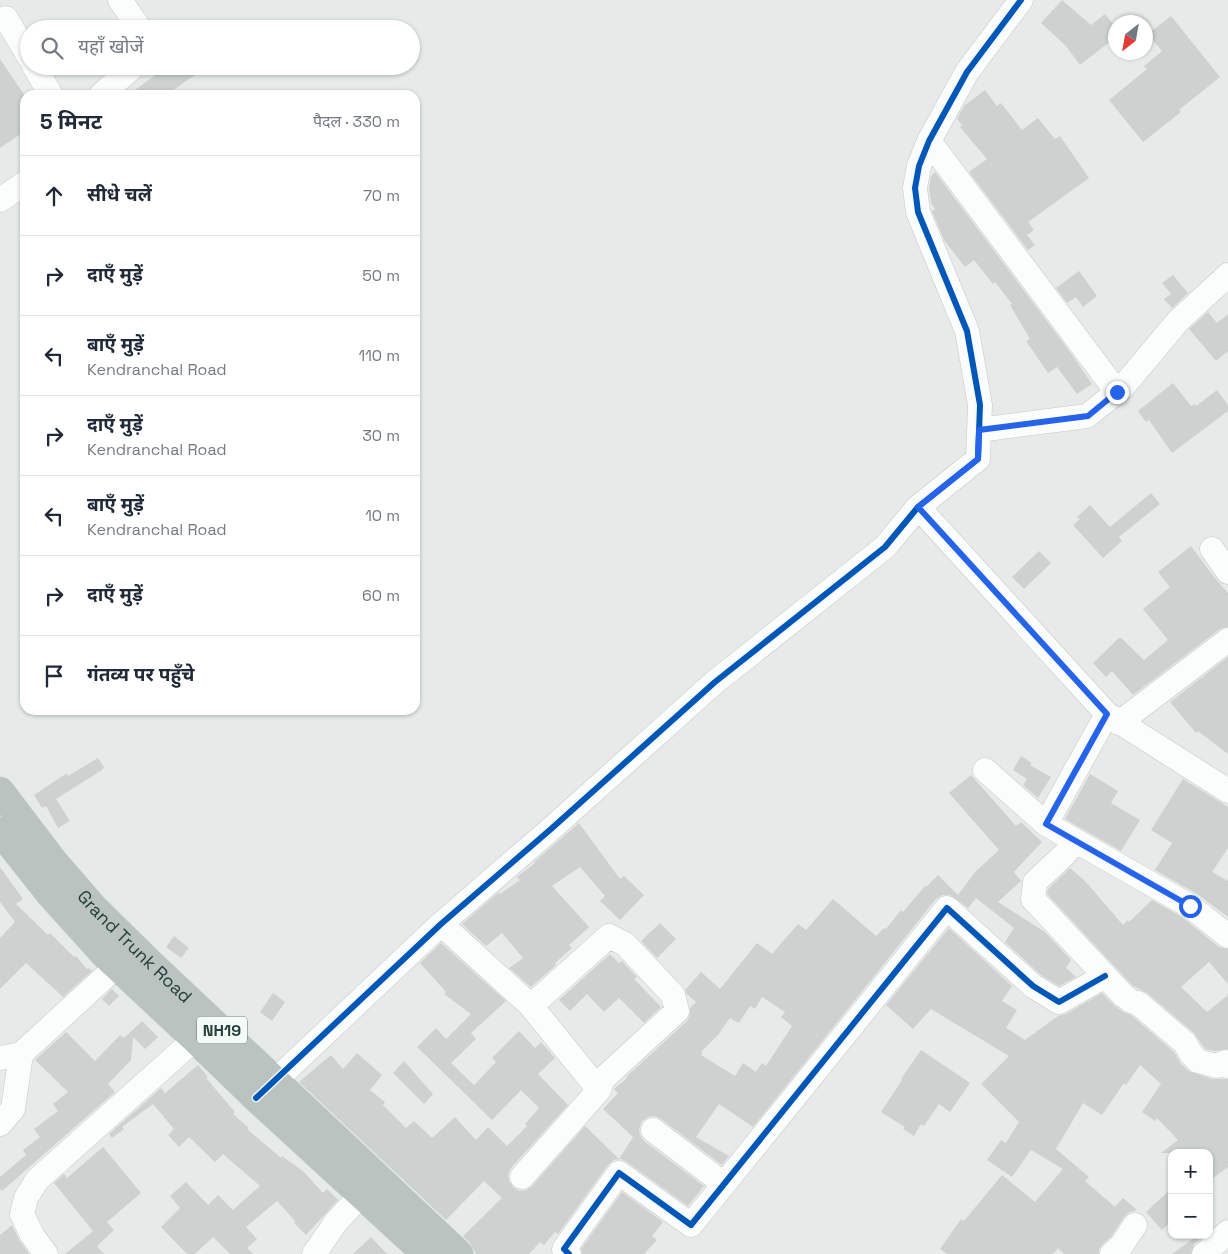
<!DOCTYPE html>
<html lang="hi">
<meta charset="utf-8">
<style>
:root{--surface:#fff;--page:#f6f6f7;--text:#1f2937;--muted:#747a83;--line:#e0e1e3}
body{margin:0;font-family:"Space Grotesk","Noto Sans Devanagari",sans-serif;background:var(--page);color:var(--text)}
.controls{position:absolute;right:15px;bottom:15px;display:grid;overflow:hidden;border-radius:10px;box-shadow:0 1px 4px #0004}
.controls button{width:45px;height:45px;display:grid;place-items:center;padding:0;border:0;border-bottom:1px solid var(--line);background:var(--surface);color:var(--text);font:25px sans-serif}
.compass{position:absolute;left:1108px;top:15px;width:45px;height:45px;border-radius:50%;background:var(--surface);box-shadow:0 1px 4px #0004;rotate:211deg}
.stop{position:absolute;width:15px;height:15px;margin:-11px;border:4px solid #2563eb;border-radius:50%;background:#fff}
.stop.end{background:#2563eb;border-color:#fff;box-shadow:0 1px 5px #0008}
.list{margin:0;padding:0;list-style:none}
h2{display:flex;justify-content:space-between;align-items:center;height:65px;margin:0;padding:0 20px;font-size:21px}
h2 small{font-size:16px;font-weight:400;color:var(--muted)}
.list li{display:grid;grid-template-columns:32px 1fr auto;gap:15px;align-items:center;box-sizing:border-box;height:80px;padding:0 20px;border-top:1px solid var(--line)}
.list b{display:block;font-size:19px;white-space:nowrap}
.list p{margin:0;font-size:16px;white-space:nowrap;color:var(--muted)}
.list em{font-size:16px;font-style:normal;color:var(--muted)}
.icon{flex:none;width:28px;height:28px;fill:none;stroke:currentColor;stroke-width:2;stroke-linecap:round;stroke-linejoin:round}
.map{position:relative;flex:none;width:1228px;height:1254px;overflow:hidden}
.search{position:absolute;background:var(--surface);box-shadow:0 1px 4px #0004;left:20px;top:20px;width:400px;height:55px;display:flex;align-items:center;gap:12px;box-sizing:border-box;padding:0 18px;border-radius:28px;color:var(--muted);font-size:19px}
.panel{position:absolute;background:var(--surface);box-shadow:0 1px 4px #0004;left:20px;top:90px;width:400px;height:625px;border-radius:15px}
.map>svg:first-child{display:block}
.building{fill:#cdd2d0;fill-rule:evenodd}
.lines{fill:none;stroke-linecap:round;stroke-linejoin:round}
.minor-casing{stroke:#c3c8c6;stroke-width:25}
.highway-casing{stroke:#c2cac8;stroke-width:29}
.minor{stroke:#fbfcfc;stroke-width:24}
.highway{stroke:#bbc3c1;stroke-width:28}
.cycleway-casing{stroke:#f4faf7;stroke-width:9}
.cycleway{stroke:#0057b8;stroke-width:6}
.route{stroke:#2563eb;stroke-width:6}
.labels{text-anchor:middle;stroke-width:4;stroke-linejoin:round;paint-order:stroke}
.shield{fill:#f4faf7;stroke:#627772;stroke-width:1}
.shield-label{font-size:16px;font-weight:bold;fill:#233f39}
.street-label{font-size:18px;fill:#233f39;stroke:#f4faf7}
</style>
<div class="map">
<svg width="1228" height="1254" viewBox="0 0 1228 1254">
<rect width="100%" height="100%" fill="#e6ebe9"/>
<path class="building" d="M1062,0L1091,25L1105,14L1116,28V37L1080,65L1066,46L1041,23Z
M1171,16L1220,77L1179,110L1181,112L1143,142L1109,100L1147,69L1144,66L1162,51L1148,34Z
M0,59L25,96V131L0,148Z
M168,66H208L166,95H128Z
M985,90L997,106L1001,103L1022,130L1038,118L1055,139L1060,136L1089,178L1028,222L1034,230L1027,235L1035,245L1028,250L969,172L987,159L960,127L962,125L957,119L964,106Z
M935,172L1073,356L1092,384L1077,394L1057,367L1048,373L1026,341L1030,339L1010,305L1012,304L995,282L993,284L974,260L965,267L944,240L932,211L935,209L931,203L929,188L931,176Z
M1079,271L1097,296L1083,307L1076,297L1067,303L1056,288Z
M1173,275L1188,293L1172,308L1164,299L1171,294L1162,283Z
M1208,312L1217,323L1228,314V351L1216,361L1189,329Z
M1173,383L1191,406L1195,404L1196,406L1217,390L1228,405V411L1172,453L1149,420L1146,422L1138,411Z
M1151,493L1160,504L1119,537L1122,541L1103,558L1073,525L1080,519L1077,517L1090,505L1110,527Z
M1191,546L1214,577L1228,593V627L1220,629L1133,695L1112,671L1106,677L1093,663L1120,637L1144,660L1168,640L1143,609L1170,587L1158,572Z
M1039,551L1051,563L1024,589L1012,577Z
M1228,657V754L1198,731L1196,733L1170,702Z
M1021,756L1032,763L1030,765L1051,777L1038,798L1023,785L1027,779L1013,770Z
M98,758L104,767L102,770L56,799L70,821L58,828L46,806L42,808L34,795L67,773L68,776Z
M1090,774L1118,791L1111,803L1140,820L1121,851L1065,819Z
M971,775L1016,826L1021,822L1042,842L1014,872L1021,881L998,902L1045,932L1071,960L1066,968L1076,977L1059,986L1041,975L1005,942L1014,928L976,898L968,908L950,895H942L936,899L753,1127L719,1104L696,1137L729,1156L722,1165L661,1119L654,1116L648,1117L642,1121L639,1129L640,1135L644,1141L704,1186L688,1206L627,1162L621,1159L614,1160L608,1165L558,1234L555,1232L544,1245L540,1242L529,1254H476L470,1243L463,1236L502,1198L484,1181L446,1220L299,1082L331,1055L343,1069L357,1053L382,1075L370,1090L385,1102L383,1105L406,1128L414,1121L432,1138L455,1117L476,1140L488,1127L507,1146L527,1126L525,1124L539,1108L521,1090L492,1120L417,1047L436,1028L446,1039L471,1014L444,994L446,992L420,963L441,943L506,1001L471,1033L476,1039L451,1063L474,1085L496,1062L492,1058L519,1031L535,1048L541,1042L555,1058L538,1074L568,1105L511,1168L508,1175L509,1181L513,1187L520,1191L526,1190L532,1186L585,1126L619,1159L633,1137L603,1109L618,1093L614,1089L627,1078L626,1077L687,1021L690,1014V1008L696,1002L687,994L685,990L701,972L720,989L757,943L772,954L798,924L806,930L833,899L876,936L884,928L886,929L901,910L903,912L925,886L926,887L938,875L958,895L975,872L999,850L949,793ZM762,997L785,1012L781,1017L792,1026L766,1066L762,1063L756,1072L743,1063L735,1076L701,1055L703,1053L701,1052L718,1035L730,1018L739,1023L750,1006L755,1009Z
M1183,779L1228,807V848L1212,872L1228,881V917L1197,894L1155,870L1172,843L1151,830Z
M579,823L620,879L624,876L644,895L620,920L600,901L605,896L580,867L552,886L589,927L569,945L572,948L555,963L556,965L531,987L509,968L523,958L502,933L486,946L462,924L499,892L500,894L520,880L517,877L535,863L534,862Z
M0,867L23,899L16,904L48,935L50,933L74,957L76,956L87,969L89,968L92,971L63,997L26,963L0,989V938L15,922L0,902Z
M1070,868L1086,882L1123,925L1128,920L1129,922L1152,900L1182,917L1219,947L1228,949V984L1209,962L1181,987L1207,1012L1228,995V1049L1215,1051L1205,1049L1194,1033L1147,993L1132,985L1047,894L1048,889Z
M660,923L676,939L657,958L641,941Z
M949,928L1012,986L1002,1001L1017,1010L1006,1028L1025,1040L1058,1016L1066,1014L1102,993L1115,1006L1123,1012L1131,1015L1174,1052L1181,1064L1189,1071L1212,1079H1228V1167L1209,1181V1153H1161L1178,1140L1157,1118L1155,1121L1142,1112L1161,1084L1140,1065L1126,1085L1124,1083L1102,1115L1083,1103L1056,1149L1089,1177L1085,1181L1115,1207L1123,1198L1137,1210L1128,1213L1124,1217L1111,1237L1103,1244L1099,1249V1254H1064L1058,1248L1053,1254H947L940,1249L961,1219L964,1221L1002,1175L1035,1202L1063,1169L1031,1150L1012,1177L987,1160L1001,1140L1006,1143L1019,1122L981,1084L1009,1056L931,1009L913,1029L886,1005Z
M174,936L189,948L181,958L166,947Z
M610,954L619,963L622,961L637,977L634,979L661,1007L644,1023L619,998L604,1012L587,994L570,1011L559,1000Z
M112,989L119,996L109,1006L102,999Z
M273,993L285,1002L272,1021L260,1012Z
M142,1021L158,1037L145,1049L133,1037L131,1060L108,1084L115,1092L2,1191L0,1189V1177L26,1155L23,1150L40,1137L34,1129L58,1111L53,1104L68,1092L35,1060L66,1032L95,1061L120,1035L124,1038Z
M921,1050L970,1083L950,1112L939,1104L924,1126L921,1124L914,1136L903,1129L905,1127L881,1112L902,1080L901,1079Z
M404,1061L433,1094L424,1104L393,1073Z
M198,1065L208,1077L206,1078L235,1112L233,1114L249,1128L247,1129L281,1158L282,1156L304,1172L323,1193L327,1189L338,1200L306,1235L294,1223L295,1221L277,1201L246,1227L257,1239L247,1248L253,1254H230L213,1237L195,1254H187L161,1227L180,1208L170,1196L186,1182L208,1205L218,1195L233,1210L260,1186L223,1154L215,1162L189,1137L179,1147L168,1135L174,1129L153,1104L122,1127L124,1129L112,1138L109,1134L161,1088L165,1093Z
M103,1147L141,1193L107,1222L114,1230L97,1246L104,1254H65L93,1231L54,1183L64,1174L67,1178Z
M1172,1188V1221L1162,1230L1146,1212Z
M622,1192L663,1222L652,1236L657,1240L644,1254H582L581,1249Z
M12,1225L20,1241L29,1254H0V1235Z
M1198,1235H1204L1194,1244L1191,1254H1172Z
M371,1237L387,1254H353Z"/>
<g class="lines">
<defs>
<path id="minor" d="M120,0L140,29
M6,18L29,57
M34,66L51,95
M101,95L134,66
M929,141L1117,392
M0,200L25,183
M979,430L1087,416L1122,388L1178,321L1228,275
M918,507L1107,714L1228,791
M1212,549L1228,572
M1119,723L1228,640
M985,770L1046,824L1190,906L1228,936
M1046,824L1107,714
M1076,841L1064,855L1035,882L1033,899L1123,995L1131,1001L1138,1003L1185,1043L1191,1054L1198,1061L1216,1066L1225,1062L1228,1066
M441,924L531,1006L609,936L625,944L673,995L677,1011L603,1079L599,1090L522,1177
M531,1006L599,1090
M0,1058L21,1054L117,966
M261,1094L441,924L551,829L715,682L885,547L918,507L978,459L980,405L967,331L918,212L915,188L919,166L929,141L967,72L1021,0
M0,1124L13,1109L21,1054
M653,1130L724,1184
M46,1254L32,1235L22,1214L26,1198L37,1180L195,1039
M314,1254L336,1222L361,1195
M569,1254L564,1249L619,1173L691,1225L947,908L1033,986L1059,1002L1105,976
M1112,1254L1121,1246L1135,1225
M1204,1254L1228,1232"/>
<g id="highway">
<path id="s1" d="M0,791L54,862L93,907L151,964L459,1254"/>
<path d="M0,831L50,894L105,955L195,1039L256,1098L426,1254"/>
</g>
</defs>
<use href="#minor" class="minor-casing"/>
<use href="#highway" class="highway-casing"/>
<use href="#minor" class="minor"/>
<use href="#highway" class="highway"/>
<defs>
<path id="cycleway" d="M256,1098L441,924L551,829L715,682L885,547L918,507L978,459L980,405L967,331L918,212L915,188L919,166L929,141L967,72L1021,0
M569,1254L564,1249L619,1173L691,1225L947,908L1033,986L1059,1002L1105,976"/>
</defs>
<use href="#cycleway" class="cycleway-casing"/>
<use href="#cycleway" class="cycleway"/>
</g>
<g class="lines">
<path class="route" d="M1117,392L1088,416L979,430L978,459L918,507L1107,714L1046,824L1190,906"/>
</g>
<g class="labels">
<rect class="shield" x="197" y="1016.5" width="50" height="27" rx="4"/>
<g class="shield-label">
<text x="222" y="1036">NH19</text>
</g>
<g class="street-label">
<text dy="6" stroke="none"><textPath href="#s1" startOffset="206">Grand Trunk Road</textPath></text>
</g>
</g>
</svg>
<div class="controls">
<button>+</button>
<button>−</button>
</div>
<svg class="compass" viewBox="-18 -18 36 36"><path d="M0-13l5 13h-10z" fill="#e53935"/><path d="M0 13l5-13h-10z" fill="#747a83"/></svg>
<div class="stop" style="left:1190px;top:906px"></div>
<div class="stop end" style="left:1117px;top:392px"></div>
<div class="search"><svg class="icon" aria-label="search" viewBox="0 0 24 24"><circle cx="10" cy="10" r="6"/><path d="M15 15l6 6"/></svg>यहाँ खोजें</div>
<section class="panel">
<h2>5 मिनट<small>पैदल · 330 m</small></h2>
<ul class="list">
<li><svg class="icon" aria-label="ahead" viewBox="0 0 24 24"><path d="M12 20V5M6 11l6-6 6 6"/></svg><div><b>सीधे चलें</b></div><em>70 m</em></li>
<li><svg class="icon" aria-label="right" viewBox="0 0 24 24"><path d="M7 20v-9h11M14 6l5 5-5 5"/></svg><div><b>दाएँ मुड़ें</b></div><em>50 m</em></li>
<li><svg class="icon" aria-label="left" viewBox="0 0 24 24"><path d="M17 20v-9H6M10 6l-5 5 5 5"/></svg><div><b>बाएँ मुड़ें</b><p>Kendranchal Road</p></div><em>110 m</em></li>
<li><svg class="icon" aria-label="right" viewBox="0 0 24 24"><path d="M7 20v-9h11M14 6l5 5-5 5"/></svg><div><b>दाएँ मुड़ें</b><p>Kendranchal Road</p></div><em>30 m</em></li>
<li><svg class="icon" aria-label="left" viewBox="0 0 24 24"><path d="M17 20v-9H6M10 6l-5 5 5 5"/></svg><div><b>बाएँ मुड़ें</b><p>Kendranchal Road</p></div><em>10 m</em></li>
<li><svg class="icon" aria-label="right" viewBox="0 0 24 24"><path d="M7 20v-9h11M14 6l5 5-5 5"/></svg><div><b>दाएँ मुड़ें</b></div><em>60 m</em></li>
<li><svg class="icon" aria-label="arrive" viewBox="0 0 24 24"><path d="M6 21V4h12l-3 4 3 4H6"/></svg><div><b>गंतव्य पर पहुँचे</b></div></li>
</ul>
</section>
</div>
